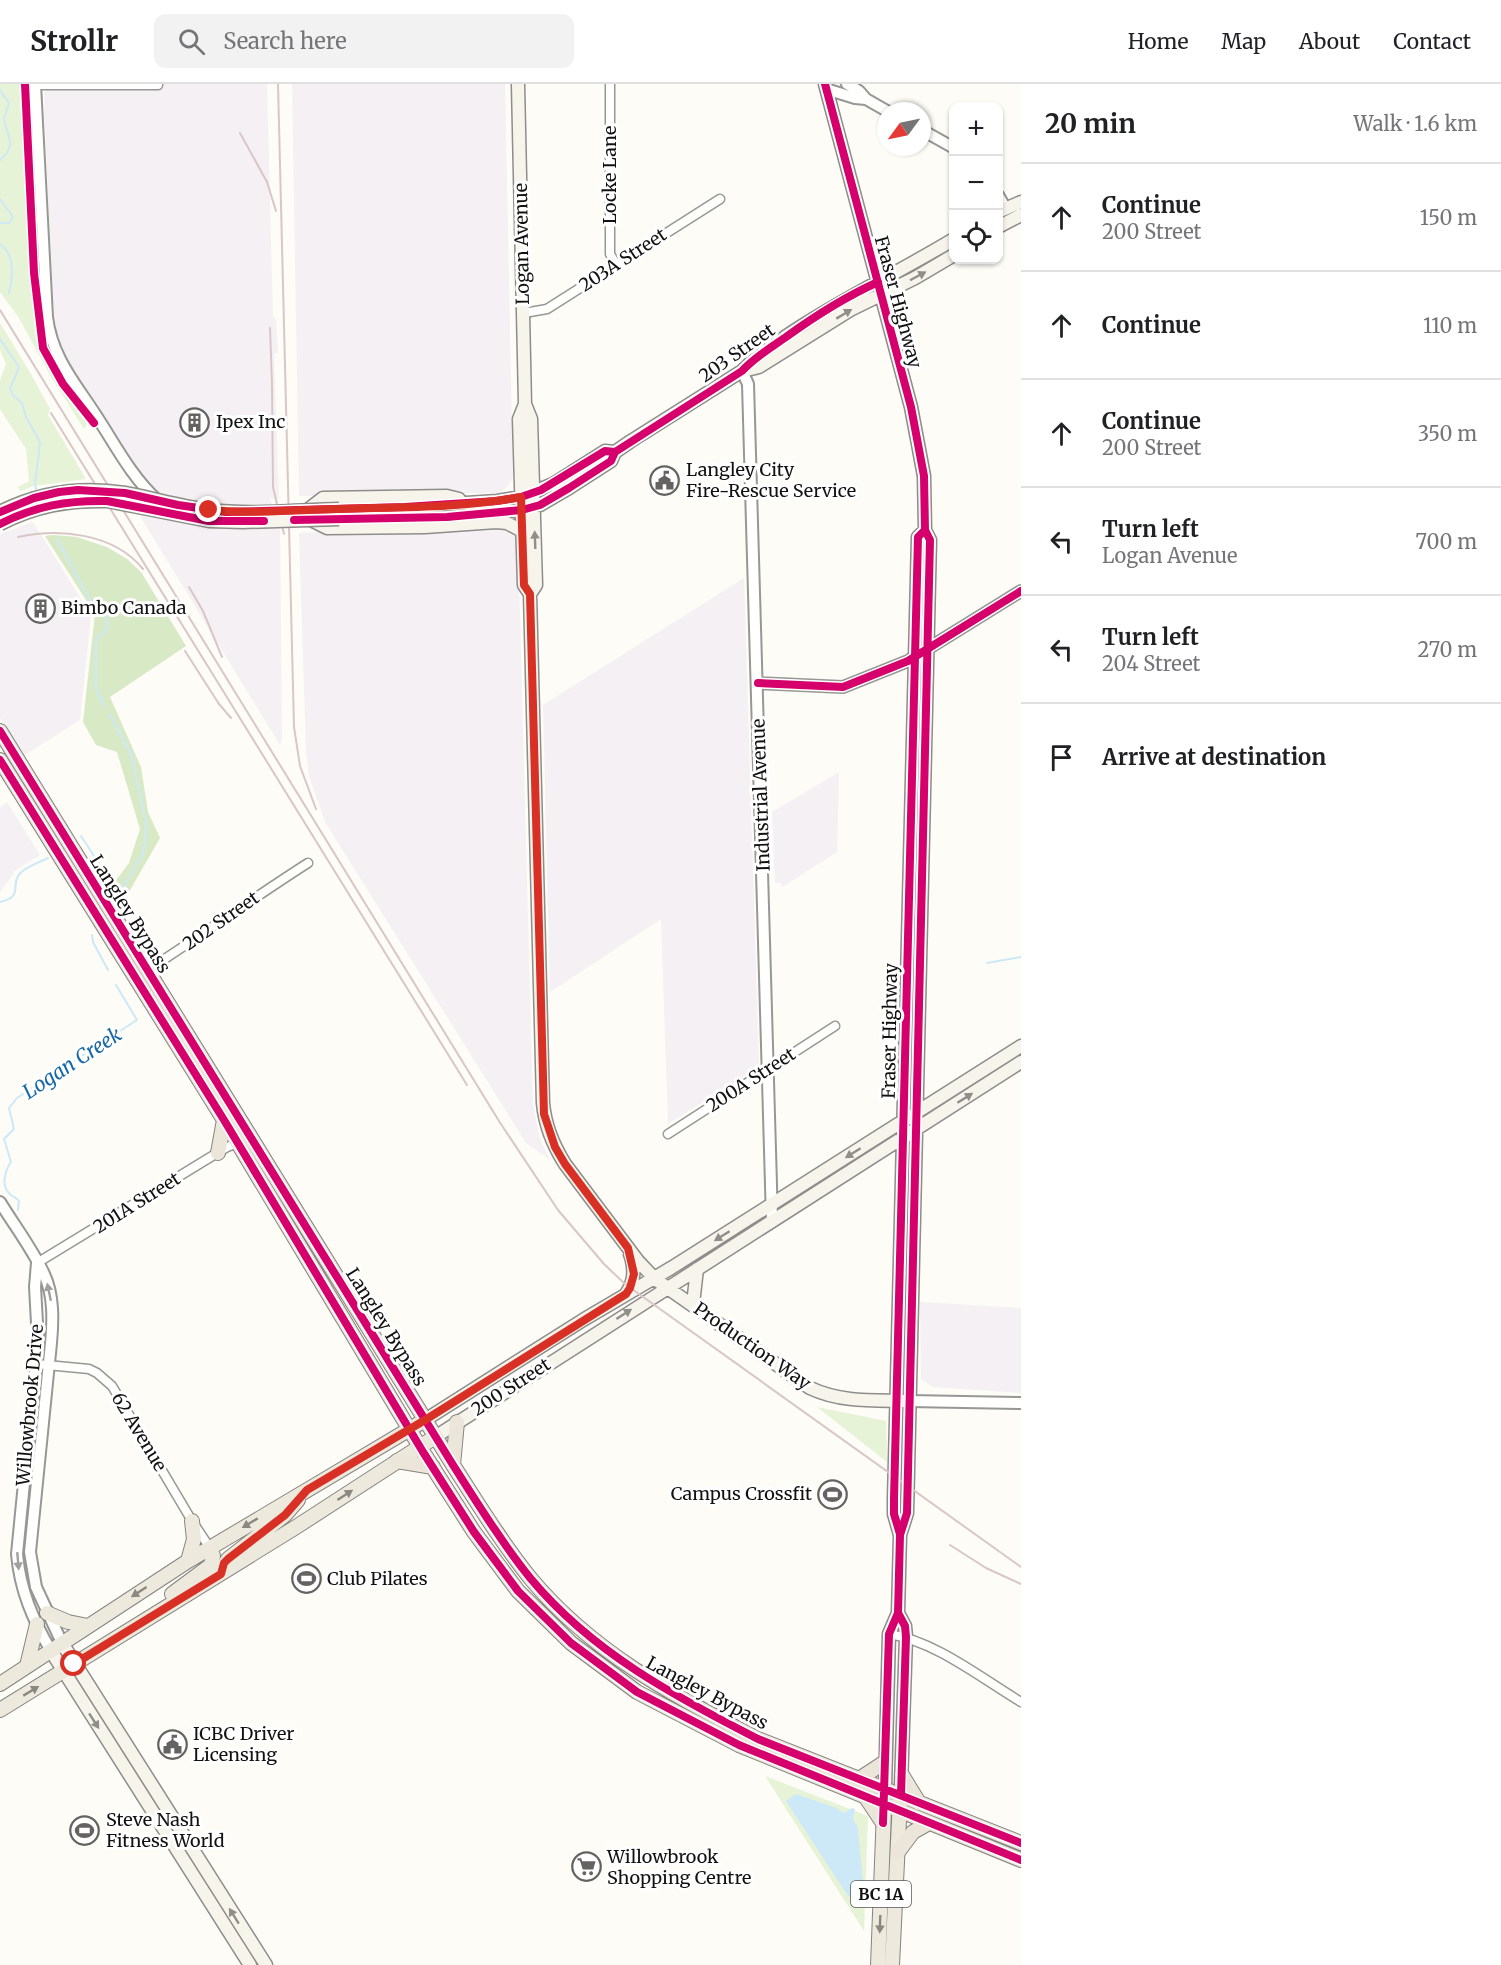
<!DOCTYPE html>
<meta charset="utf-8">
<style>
:root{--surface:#fff;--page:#f2f2f2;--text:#202124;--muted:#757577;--line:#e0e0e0}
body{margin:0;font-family:Merriweather,serif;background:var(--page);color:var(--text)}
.controls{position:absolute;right:18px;top:18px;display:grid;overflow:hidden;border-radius:12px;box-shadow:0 2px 4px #0004}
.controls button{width:54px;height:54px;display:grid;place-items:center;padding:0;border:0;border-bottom:2px solid var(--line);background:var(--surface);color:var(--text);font:30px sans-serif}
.compass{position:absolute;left:877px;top:18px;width:54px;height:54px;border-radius:50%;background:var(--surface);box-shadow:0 2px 4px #0004;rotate:237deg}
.stop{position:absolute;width:18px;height:18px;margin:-14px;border:4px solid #d93025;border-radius:50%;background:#fff}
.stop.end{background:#d93025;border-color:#fff;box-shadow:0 2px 6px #0008}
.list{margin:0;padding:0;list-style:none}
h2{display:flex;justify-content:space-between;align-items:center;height:78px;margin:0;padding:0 24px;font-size:26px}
h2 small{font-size:20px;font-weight:400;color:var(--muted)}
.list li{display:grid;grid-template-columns:39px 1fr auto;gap:18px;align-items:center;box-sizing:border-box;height:108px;padding:0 24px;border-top:2px solid var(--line)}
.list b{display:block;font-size:22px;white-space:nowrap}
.list p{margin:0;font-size:20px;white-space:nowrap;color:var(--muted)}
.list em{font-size:20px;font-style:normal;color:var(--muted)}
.icon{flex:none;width:33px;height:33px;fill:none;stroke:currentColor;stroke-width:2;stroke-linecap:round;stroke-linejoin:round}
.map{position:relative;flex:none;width:1021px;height:1881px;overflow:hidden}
header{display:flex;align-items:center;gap:36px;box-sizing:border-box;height:84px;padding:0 30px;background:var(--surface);border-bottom:2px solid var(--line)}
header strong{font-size:28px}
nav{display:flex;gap:33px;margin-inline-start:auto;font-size:21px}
.search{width:420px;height:54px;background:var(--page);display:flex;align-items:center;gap:15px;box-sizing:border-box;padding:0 21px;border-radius:12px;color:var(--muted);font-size:22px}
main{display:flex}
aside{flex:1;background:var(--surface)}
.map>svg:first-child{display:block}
.industrial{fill:#f5f0f3}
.green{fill:#e7f3d7}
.forest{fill:#d8eac5}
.water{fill:#cde8f7}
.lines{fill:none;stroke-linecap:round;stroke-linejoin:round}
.stream{stroke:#cde8f7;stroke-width:2}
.minor-casing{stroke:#979795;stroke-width:11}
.tertiary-casing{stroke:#979795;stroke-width:14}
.secondary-casing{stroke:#8e8d8b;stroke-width:15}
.primary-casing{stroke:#858482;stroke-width:16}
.trunk-casing{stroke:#858482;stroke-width:16}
.minor{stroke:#fffffe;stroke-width:8}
.tertiary{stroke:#fffffe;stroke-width:10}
.secondary{stroke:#f6f4eb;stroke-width:12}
.primary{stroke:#ede9dc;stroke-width:14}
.trunk{stroke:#ece5da;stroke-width:14}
.rail{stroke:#d9c6c7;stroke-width:2}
.secondary-bridge-casing{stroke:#8e8d8b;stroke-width:15;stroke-linecap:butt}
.secondary-bridge{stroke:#f6f4eb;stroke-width:12}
.cycleway-casing{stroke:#fff;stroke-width:11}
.cycleway{stroke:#d6006c;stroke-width:8}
.oneway{fill:#8f8e89}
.oneway2{fill:#a0a09f}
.oneway3{fill:#8a8881}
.route{stroke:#d93025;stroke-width:8}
.labels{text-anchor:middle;stroke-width:6;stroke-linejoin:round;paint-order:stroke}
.shield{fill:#fff;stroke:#585858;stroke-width:1.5}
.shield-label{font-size:16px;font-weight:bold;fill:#111}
.street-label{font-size:18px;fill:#111;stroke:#fff}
.poi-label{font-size:18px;fill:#111;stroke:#fff;text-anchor:start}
.water-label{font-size:20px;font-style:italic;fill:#1768a6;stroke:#fff}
</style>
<header>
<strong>Strollr</strong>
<div class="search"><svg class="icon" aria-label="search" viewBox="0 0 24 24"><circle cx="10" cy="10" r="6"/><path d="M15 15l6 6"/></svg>Search here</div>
<nav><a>Home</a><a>Map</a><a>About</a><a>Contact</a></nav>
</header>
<main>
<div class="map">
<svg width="1021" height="1881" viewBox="0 0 1021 1881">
<rect width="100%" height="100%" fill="#fdfcf7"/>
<path class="industrial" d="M45,0H267L273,233L276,234L278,269H274L279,415H270L272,421H214L160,412L133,382L63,268L57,251L54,234L44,25Z
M292,0H505L513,394L507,403L499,409L299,412Z
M140,432L222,445L280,442L282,654L280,661Z
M33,438L91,531L80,636L23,672L0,634V450Z
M499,440L514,448L518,458L533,1021L540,1055L550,1076L526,1059L325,738L309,692L306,667L299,449Z
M744,494L759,983L668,1040L661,835L550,908L543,621Z
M839,688L837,768L781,804V799H775L772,728Z
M7,718L40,771L16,786L0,808V723Z
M920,1218L1021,1224V1309L932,1303L921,1295Z"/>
<path class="green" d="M0,0H19L35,249C45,284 66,313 87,340L84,345L50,291L19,234L0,208Z
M0,239L31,290L50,325L48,331L86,395L34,402L20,407L18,403L29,397L26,365L0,325V296L6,280L0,266Z
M817,1323L886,1337L887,1378Z
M765,1692L868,1732L864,1847Z"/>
<path class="forest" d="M53,451L77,453L107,463L127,475L141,488L186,562L110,613L141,683L148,728L160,754L122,820L111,803L129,779L140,745L117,668L96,661L83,638L95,530L45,452Z"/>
<path class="water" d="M796,1710L834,1723L844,1729L852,1724L855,1725L853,1735L858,1744L864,1811L848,1812L786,1717Z"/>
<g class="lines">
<path class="stream" d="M0,6L9,19L4,35C7,52 18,62 0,76
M0,115L13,133L9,139H0
M0,160C15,170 13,193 9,209
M0,255L19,283L10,305L13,311L22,319L26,333L40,358L35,400L37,409
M57,455L90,516L104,529L107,536V545L96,556V605L104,622
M81,752L119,810L143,770L147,743L131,670L110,631
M0,818C23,812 11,805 18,792C22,784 40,778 48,774
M92,851L93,858L108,886
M987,879L1021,873
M18,1126L19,1117C17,1114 14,1113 11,1111C0,1103 5,1087 11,1078L4,1055L14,1045L9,1024L17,1014L137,936L116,901"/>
<defs>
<path id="minor" d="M610,0V170L616,180
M35,1H158
M524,229L547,225L720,115
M146,887C201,852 253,814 308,779
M668,1050L835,942
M37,1179L227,1063L238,1059
M36,1280L89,1285L97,1289L112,1302L192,1437L210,1464
M889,1550C935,1557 981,1594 1021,1618"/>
<path id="tertiary" d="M35,0L47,233C52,274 76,300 97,333C116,362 131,392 157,416
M847,0L859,7L866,15L887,27
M826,5L855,14L866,15
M922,46L954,64
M998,111L1006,125
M742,287L748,300L772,1136
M758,599L843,603L908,577L1021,507
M0,1118C14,1141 33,1166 44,1190C54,1211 53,1237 51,1259L30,1468L36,1503L62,1559
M37,1179L35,1203L38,1257L17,1470C20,1506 33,1536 51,1567
M909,1317L1021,1319"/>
<path id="secondary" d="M518,0L525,320L519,335L524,501L530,510L543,1019C545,1042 553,1061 565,1080L638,1177L655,1195L810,1304C842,1319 875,1316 909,1317
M825,0L911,323L924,392L925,446L930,456L907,1429L900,1451L898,1529L889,1550L885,1705
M998,128L1021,118
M998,143L1021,131
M743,287L759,283L852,225L915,194L954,171
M525,320L531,335L536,501L530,510
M459,415L447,412L323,414L301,431L327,444L425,443L496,438L507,439L522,447
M339,425L405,423L497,417L521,413L553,400L605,367L615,368L631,357L742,287C755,273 770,264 785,253C839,216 898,189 954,155
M339,435L447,433L522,426L540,421L569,404L611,377L615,368
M626,1210C635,1197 635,1185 630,1170
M693,1220L697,1185
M425,1336L583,1236L671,1184L1021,962
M435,1353L1021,978
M900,1451L894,1430V1415L918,453L925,446
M898,1529L905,1542L906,1553L901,1700
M62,1559L266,1881
M51,1567L250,1881"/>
<path id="primary" d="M188,1477L194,1455L192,1437
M222,1485L228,1475L285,1431L298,1416
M172,1510L211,1481L213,1472L210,1464
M47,1529L68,1538L88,1542
M27,1582L37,1540
M0,1600L188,1477L425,1336
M0,1626L296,1443L435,1353
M878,1881L884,1727
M892,1881L900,1716"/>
<path id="trunk" d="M0,647L453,1381C478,1420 502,1459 531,1495C592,1568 674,1612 758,1655L1021,1759
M0,676L224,1036L423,1368L474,1448L518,1507L571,1559L637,1608L739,1661L1021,1776
M218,1069L224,1036
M397,1377L433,1383
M453,1381L457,1338
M902,1691L919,1719
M859,1695L885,1678
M865,1712L883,1739
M898,1768L913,1748L929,1739"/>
</defs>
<use href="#minor" class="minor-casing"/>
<use href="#tertiary" class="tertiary-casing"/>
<use href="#secondary" class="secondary-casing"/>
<use href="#primary" class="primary-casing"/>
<use href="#trunk" class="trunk-casing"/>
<use href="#minor" class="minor"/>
<use href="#tertiary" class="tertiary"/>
<use href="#secondary" class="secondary"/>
<use href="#primary" class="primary"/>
<use href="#trunk" class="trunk"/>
<path class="rail" d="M278,0L294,643L300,682L316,725
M240,49L267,98L276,127
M0,226L499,1037L558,1126L604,1180L625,1200L1021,1483
M270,244L272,300L273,403L284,450
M51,329L467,1001
M18,453C59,444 114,449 143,485
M189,503L203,527L222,573
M185,567L219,620L231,634
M950,1461L986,1484L1021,1500"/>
<defs>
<path id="secondary-bridge" d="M0,428C39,408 81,402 125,409C153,414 181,423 210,426C252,431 296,426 339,425
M0,440C35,422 68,416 107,417L209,437L243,438L339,435"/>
</defs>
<use href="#secondary-bridge" class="secondary-bridge-casing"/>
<use href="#secondary-bridge" class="secondary-bridge"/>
<defs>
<path id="cycleway" d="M25,0L34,189L43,264L63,300L94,339
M825,0L911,323L924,392L925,446L930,456L907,1429L900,1451L898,1529L889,1550L883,1739
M0,428L34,414L59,408L78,406L125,409L178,421L226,428L405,423L497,417L521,413L541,406L605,367L615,368L742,287C755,273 770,264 786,253C815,232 845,213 878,198
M294,436L447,433L522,426L540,421L569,404L611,377L615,368
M0,440C35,422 68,416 107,417L209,437H264
M758,599L843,603L908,577L1021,507
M0,647L453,1381C478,1420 502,1459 531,1495C592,1568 674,1612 758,1655L1021,1759
M0,676L224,1036L423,1368L474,1448L518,1507L571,1559L637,1608L739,1661L1021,1776
M900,1450L894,1430V1415L918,453L925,446
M898,1529L905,1542L906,1553L901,1711"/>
</defs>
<use href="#cycleway" class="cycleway-casing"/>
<use href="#cycleway" class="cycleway"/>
</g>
<defs><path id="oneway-solid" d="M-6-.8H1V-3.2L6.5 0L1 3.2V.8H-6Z" transform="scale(1.5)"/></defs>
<g class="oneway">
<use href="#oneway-solid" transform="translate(918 192) rotate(-28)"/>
<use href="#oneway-solid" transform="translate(844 230) rotate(-31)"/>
<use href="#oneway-solid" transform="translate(535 456) rotate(-92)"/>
<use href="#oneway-solid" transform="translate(965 1014) rotate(-32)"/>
<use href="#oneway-solid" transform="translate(853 1069) rotate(148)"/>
<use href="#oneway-solid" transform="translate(722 1152) rotate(148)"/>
<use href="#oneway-solid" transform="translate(624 1230) rotate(-33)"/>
<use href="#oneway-solid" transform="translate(94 1637) rotate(57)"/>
<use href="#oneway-solid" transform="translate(234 1832) rotate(-122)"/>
</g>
<g class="oneway2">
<use href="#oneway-solid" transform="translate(49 1208) rotate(-102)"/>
<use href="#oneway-solid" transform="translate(18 1477) rotate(85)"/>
</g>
<g class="oneway3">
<use href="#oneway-solid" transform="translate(345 1411) rotate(-33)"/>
<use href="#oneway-solid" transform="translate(250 1439) rotate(149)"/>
<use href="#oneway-solid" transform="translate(139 1508) rotate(147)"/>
<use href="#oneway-solid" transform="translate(31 1607) rotate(-31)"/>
<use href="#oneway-solid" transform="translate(880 1840) rotate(92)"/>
</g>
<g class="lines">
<path class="route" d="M74,1580L221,1490L224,1479L228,1475L285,1431L307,1406L425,1336L626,1210L630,1204L634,1190L628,1164L565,1080L555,1063L544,1030L530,510L524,501L521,413C461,424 398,423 338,425C295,426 252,430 209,426"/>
</g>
<defs>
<symbol id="building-ring" viewBox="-11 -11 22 22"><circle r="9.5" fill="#fff" stroke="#646362" stroke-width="1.5"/><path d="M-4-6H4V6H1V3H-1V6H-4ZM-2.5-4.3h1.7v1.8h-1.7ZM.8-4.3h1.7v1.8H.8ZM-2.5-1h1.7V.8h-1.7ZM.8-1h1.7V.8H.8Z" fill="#646362"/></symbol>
<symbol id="civic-ring" viewBox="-11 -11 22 22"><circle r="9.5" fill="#fff" stroke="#646362" stroke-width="1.5"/><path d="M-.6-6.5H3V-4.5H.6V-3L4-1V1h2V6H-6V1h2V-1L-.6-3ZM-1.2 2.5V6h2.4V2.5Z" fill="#646362"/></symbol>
<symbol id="stadium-ring" viewBox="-11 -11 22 22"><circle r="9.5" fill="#fff" stroke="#646362" stroke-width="1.5"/><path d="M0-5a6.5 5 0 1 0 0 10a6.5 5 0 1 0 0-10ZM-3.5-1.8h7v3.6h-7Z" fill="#646362"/></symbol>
<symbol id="supermarket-ring" viewBox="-11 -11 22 22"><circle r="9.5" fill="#fff" stroke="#646362" stroke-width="1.5"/><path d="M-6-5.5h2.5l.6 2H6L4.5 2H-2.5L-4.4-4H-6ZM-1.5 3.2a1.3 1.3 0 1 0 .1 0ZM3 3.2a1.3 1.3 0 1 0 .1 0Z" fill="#646362"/></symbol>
</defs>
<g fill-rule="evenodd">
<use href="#building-ring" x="178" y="322" width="33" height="33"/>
<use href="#civic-ring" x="648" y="380" width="33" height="33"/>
<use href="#building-ring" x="24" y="508" width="33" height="33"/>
<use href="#stadium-ring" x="816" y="1394" width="33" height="33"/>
<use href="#stadium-ring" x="290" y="1478" width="33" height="33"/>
<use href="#civic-ring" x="156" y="1644" width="33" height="33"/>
<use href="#stadium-ring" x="68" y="1730" width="33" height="33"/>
<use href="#supermarket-ring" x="570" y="1766" width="33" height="33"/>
</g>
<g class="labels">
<rect class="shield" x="851" y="1797" width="60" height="26" rx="4.5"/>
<g class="shield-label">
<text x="881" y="1816">BC 1A</text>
</g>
<g class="street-label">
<text transform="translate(610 91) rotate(-90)" y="6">Locke Lane</text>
<text transform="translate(522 160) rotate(-91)" y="6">Logan Avenue</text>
<text transform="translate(623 176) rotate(-33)" y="6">203A Street</text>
<text transform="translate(898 218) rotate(75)" y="6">Fraser Highway</text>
<text transform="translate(737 269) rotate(-35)" y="6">203 Street</text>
<text transform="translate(761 711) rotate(-92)" y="6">Industrial Avenue</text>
<text transform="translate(130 830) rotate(58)" y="6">Langley Bypass</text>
<text transform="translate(221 837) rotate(-35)" y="6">202 Street</text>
<text transform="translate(890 947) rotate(-89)" y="6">Fraser Highway</text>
<text transform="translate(751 996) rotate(-33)" y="6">200A Street</text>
<text transform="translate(137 1119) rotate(-32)" y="6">201A Street</text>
<text transform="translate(386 1243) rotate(58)" y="6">Langley Bypass</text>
<text transform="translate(752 1262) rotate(35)" y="6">Production Way</text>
<text transform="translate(511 1303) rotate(-33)" y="6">200 Street</text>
<text transform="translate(30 1321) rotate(-85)" y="6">Willowbrook Drive</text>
<text transform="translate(139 1348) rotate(59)" y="6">62 Avenue</text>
<text transform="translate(707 1609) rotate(28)" y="6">Langley Bypass</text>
</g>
<g class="poi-label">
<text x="216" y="344">Ipex Inc</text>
<text x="686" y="392">Langley City<tspan x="686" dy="21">Fire-Rescue Service</tspan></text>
<text x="61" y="530">Bimbo Canada</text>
<text x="812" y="1416" text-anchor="end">Campus Crossfit</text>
<text x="327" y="1501">Club Pilates</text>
<text x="193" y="1656">ICBC Driver<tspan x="193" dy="21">Licensing</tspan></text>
<text x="106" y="1742">Steve Nash<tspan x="106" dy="21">Fitness World</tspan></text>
<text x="607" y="1779">Willowbrook<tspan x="607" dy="21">Shopping Centre</tspan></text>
</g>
<g class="water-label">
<text transform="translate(72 979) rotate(-33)" y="7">Logan Creek</text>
</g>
</g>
</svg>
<div class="controls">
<button>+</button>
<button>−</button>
<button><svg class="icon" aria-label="locate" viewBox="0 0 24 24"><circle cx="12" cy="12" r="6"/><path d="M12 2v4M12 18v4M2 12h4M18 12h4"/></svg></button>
</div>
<svg class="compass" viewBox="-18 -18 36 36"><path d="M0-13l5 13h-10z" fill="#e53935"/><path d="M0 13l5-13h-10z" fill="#757577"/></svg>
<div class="stop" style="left:74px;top:1580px"></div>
<div class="stop end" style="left:209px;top:426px"></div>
</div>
<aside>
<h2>20 min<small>Walk · 1.6 km</small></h2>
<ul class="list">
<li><svg class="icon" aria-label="ahead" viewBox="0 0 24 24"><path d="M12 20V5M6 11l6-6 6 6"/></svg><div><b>Continue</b><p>200 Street</p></div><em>150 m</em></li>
<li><svg class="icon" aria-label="ahead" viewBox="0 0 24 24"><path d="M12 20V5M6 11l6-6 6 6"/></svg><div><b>Continue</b></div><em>110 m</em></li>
<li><svg class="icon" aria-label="ahead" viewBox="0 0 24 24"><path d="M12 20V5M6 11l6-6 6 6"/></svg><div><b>Continue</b><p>200 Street</p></div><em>350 m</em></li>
<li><svg class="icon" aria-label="left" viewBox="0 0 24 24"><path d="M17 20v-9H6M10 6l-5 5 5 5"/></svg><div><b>Turn left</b><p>Logan Avenue</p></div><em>700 m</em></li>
<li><svg class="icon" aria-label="left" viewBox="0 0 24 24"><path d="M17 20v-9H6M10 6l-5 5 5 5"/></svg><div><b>Turn left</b><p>204 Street</p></div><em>270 m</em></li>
<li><svg class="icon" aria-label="arrive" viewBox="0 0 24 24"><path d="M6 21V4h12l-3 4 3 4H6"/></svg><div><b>Arrive at destination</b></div></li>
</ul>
</aside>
</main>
